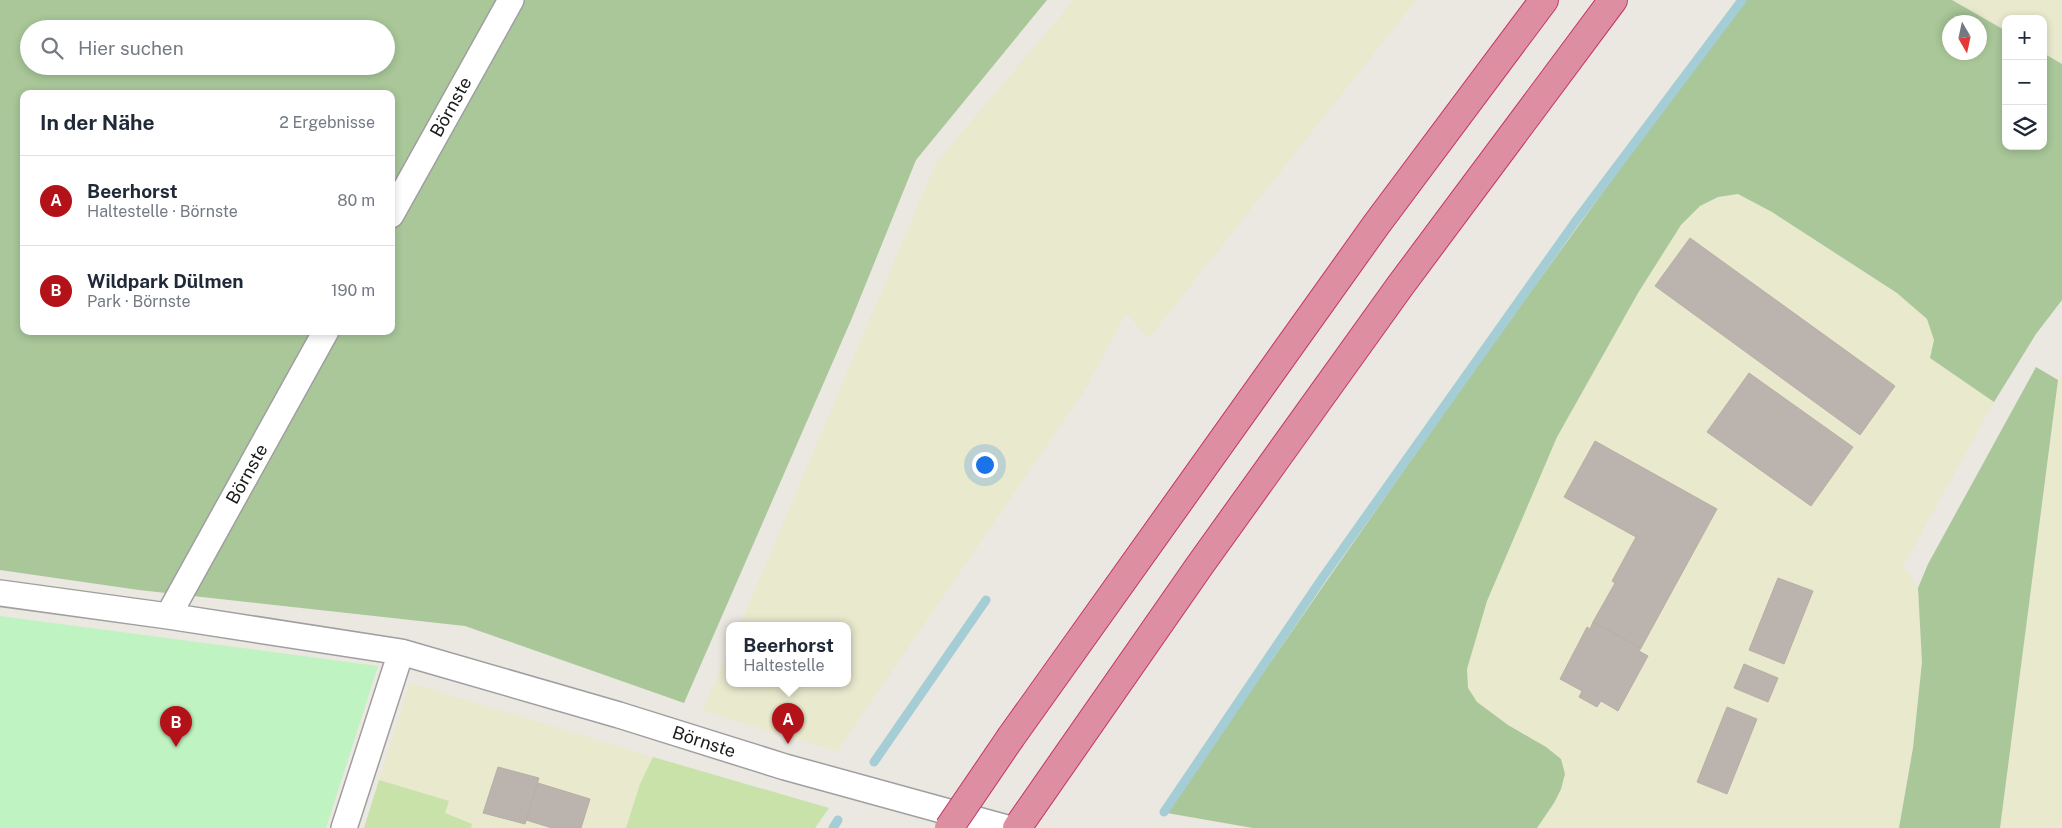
<!DOCTYPE html>
<html lang="de">
<meta charset="utf-8">
<style>
:root{--surface:#fff;--page:#f6f6f7;--text:#1f2937;--muted:#747a83;--line:#e0e1e3;--accent:#b41219}
body{margin:0;font-family:"Public Sans",sans-serif;background:var(--page);color:var(--text)}
.controls{position:absolute;right:15px;top:15px;display:grid;overflow:hidden;border-radius:10px;box-shadow:0 2px 8px #0003}
.controls button{width:45px;height:45px;display:grid;place-items:center;padding:0;border:0;border-bottom:1px solid var(--line);background:var(--surface);color:var(--text);font:25px sans-serif}
.compass{position:absolute;left:1942px;top:15px;width:45px;height:45px;border-radius:50%;background:var(--surface);box-shadow:0 2px 8px #0003;rotate:171deg}
.you{position:absolute;left:984px;top:464px;width:18px;height:18px;margin:-12px;border:4px solid #fff;border-radius:50%;background:#1a73e8;box-shadow:0 0 0 8px #1a73e833}
.badge{display:grid;place-items:center;width:32px;height:32px;border-radius:50%;background:var(--accent);color:#fff;font-size:16px;font-weight:700}
.pin{position:absolute;translate:-50% -41px;filter:drop-shadow(0 1px 2px #0008)}
.pin::after{content:'';position:absolute;top:26px;width:18px;height:15px;background:inherit;clip-path:polygon(0 0,100% 0,50% 100%)}
.popup{position:absolute;left:726px;top:622px;width:125px;height:65px;box-sizing:border-box;display:grid;place-content:center;border-radius:10px;background:var(--surface);filter:drop-shadow(0 1px 4px #0005);font-size:16px;white-space:nowrap;color:var(--muted)}
.popup b{font-size:19px;color:var(--text)}
.popup::after{content:'';position:absolute;left:50%;top:100%;margin-left:-10px;border:10px solid transparent;border-top-color:var(--surface)}
.list{margin:0;padding:0;list-style:none}
h2{display:flex;justify-content:space-between;align-items:center;height:65px;margin:0;padding:0 20px;font-size:21px}
h2 small{font-size:16px;font-weight:400;color:var(--muted)}
.list li{display:grid;grid-template-columns:32px 1fr auto;gap:15px;align-items:center;box-sizing:border-box;height:90px;padding:0 20px;border-top:1px solid var(--line)}
.list b{display:block;font-size:19px;white-space:nowrap}
.list p{margin:0;font-size:16px;white-space:nowrap;color:var(--muted)}
.list em{font-size:16px;font-style:normal;color:var(--muted)}
.icon{flex:none;width:28px;height:28px;fill:none;stroke:currentColor;stroke-width:2;stroke-linecap:round;stroke-linejoin:round}
.map{position:relative;flex:none;width:2062px;height:828px;overflow:hidden}
.search{position:absolute;background:var(--surface);box-shadow:0 2px 8px #0003;left:20px;top:20px;width:375px;height:55px;display:flex;align-items:center;gap:12px;box-sizing:border-box;padding:0 18px;border-radius:28px;color:var(--muted);font-size:19px}
.panel{position:absolute;background:var(--surface);box-shadow:0 2px 8px #0003;left:20px;top:90px;width:375px;height:245px;border-radius:10px}
.map>svg:first-child{display:block}
.farmland{fill:#e8e9cd}
.grass{fill:#c8e2aa}
.forest{fill:#a9c799;fill-rule:evenodd}
.park{fill:#c0f3c2}
.lines{fill:none;stroke-linecap:round;stroke-linejoin:round}
.stream{stroke:#a5cdd6;stroke-width:9}
.building{fill:#bbb3ae;stroke:#bbaea5}
.minor-casing{stroke:#9f9f9f;stroke-width:28}
.motorway-casing{stroke:#c4336b;stroke-width:30}
.minor{stroke:#fff;stroke-width:25}
.motorway{stroke:#dd8fa1;stroke-width:28}
.motorway-bridge-casing{stroke:#c4336b;stroke-width:30;stroke-linecap:butt}
.motorway-bridge{stroke:#dd8fa1;stroke-width:28}
.labels{text-anchor:middle;stroke-width:4;stroke-linejoin:round;paint-order:stroke}
.street-label{font-size:18px;fill:#1b1b1b;stroke:#fff}
</style>
<div class="map">
<svg width="2062" height="828" viewBox="0 0 2062 828">
<rect width="100%" height="100%" fill="#ebe7e1"/>
<path class="farmland" d="M1074,0H1416L1149,338L1126,313L1086,388L837,751L703,711L729,649V683H847V625H740L936,163Z
M1952,0H2062V64L2043,53V19H2006V31Z
M1738,194L1772,212L1897,293L1927,319L1934,340L1930,358L1994,402L1903,566L1918,588L1922,662L1913,748L1899,828H1537L1554,803L1508,725L1477,702L1467,688V669L1487,601L1557,437L1638,293L1681,225L1700,206L1718,197Z
M2062,371V828H2000L2058,380Z
M410,683L653,757L640,784L626,828H471L472,824L445,813L448,801L379,780Z"/>
<path class="grass" d="M653,757L829,808L815,828H626L640,784Z
M379,780L449,801L445,813L472,824L471,828H364Z"/>
<path class="forest" d="M0,0H1047L916,160L852,318L684,703L465,626L139,590L0,570ZM29,29H386V66H29ZM24,94H391V331H24Z
M1746,0H1952L2006,31V146H2043V53L2062,64V300L2036,334L1994,402L1930,358L1934,340L1927,319L1897,293L1772,212L1738,194L1718,197L1700,206L1681,225L1638,293L1557,437L1487,601L1467,669L1468,688L1477,702L1508,725L1546,747L1561,759L1565,774L1561,789L1554,803L1537,828H1253L1167,813C1355,538 1545,265 1746,0ZM1950,22H1980V52H1950Z
M2036,367L2058,380L2000,828H1899L1913,748L1922,662L1918,588L1928,564Z"/>
<path class="park" d="M0,616L378,666L326,828H0Z"/>
<g class="lines">
<path class="stream" d="M874,762L986,600
M1164,812L1323,577L1575,222L1742,0
M833,828L838,820"/>
</g>
<path class="building" d="M1690,238L1895,386L1860,435L1655,286Z
M1749,373L1853,447L1811,506L1707,432Z
M1595,441L1717,509L1641,648L1593,622L1615,583L1612,581L1636,537L1564,497Z
M1778,578L1813,591L1784,664L1749,650Z
M1593,622L1641,648L1639,651L1648,656L1618,711L1601,701L1597,707L1579,697L1582,691L1560,679L1587,627L1590,629Z
M1744,664L1778,678L1768,702L1734,688Z
M1727,707L1757,719L1727,794L1697,782Z
M498,767L539,778L525,824L483,813Z
M538,783L590,799L581,828H552L526,820Z"/>
<g class="lines">
<defs>
<path id="minor" d="M391,215L511,0
M0,593L168,616L401,652L619,715L785,767L1007,828
M168,616L326,331
M344,828L401,652"/>
<path id="motorway" d="M1011,737L1376,225L1544,0
M1017,828L1200,565L1400,286L1613,0"/>
</defs>
<use href="#minor" class="minor-casing"/>
<use href="#motorway" class="motorway-casing"/>
<use href="#minor" class="minor"/>
<use href="#motorway" class="motorway"/>
<defs>
<path id="motorway-bridge" d="M949,828L1011,737"/>
</defs>
<use href="#motorway-bridge" class="motorway-bridge-casing"/>
<use href="#motorway-bridge" class="motorway-bridge"/>
</g>
<g class="labels">
<g class="street-label">
<text transform="translate(451 107) rotate(-61)" y="6">Börnste</text>
<text transform="translate(247 474) rotate(-61)" y="6">Börnste</text>
<text transform="translate(704 742) rotate(18)" y="6">Börnste</text>
</g>
</g>
</svg>
<div class="controls">
<button>+</button>
<button>−</button>
<button><svg class="icon" aria-label="layers" viewBox="0 0 24 24"><path d="M12 4l9 5-9 5-9-5zM3 14l9 5 9-5"/></svg></button>
</div>
<svg class="compass" viewBox="-18 -18 36 36"><path d="M0-13l5 13h-10z" fill="#e53935"/><path d="M0 13l5-13h-10z" fill="#747a83"/></svg>
<div class="you"></div>
<div class="pin badge" style="left:788px;top:744px">A</div>
<div class="popup"><b>Beerhorst</b>Haltestelle</div>
<div class="pin badge" style="left:176px;top:747px">B</div>
<div class="search"><svg class="icon" aria-label="search" viewBox="0 0 24 24"><circle cx="10" cy="10" r="6"/><path d="M15 15l6 6"/></svg>Hier suchen</div>
<section class="panel">
<h2>In der Nähe<small>2 Ergebnisse</small></h2>
<ul class="list">
<li><span class="badge">A</span><div><b>Beerhorst</b><p>Haltestelle · Börnste</p></div><em>80 m</em></li>
<li><span class="badge">B</span><div><b>Wildpark Dülmen</b><p>Park · Börnste</p></div><em>190 m</em></li>
</ul>
</section>
</div>
